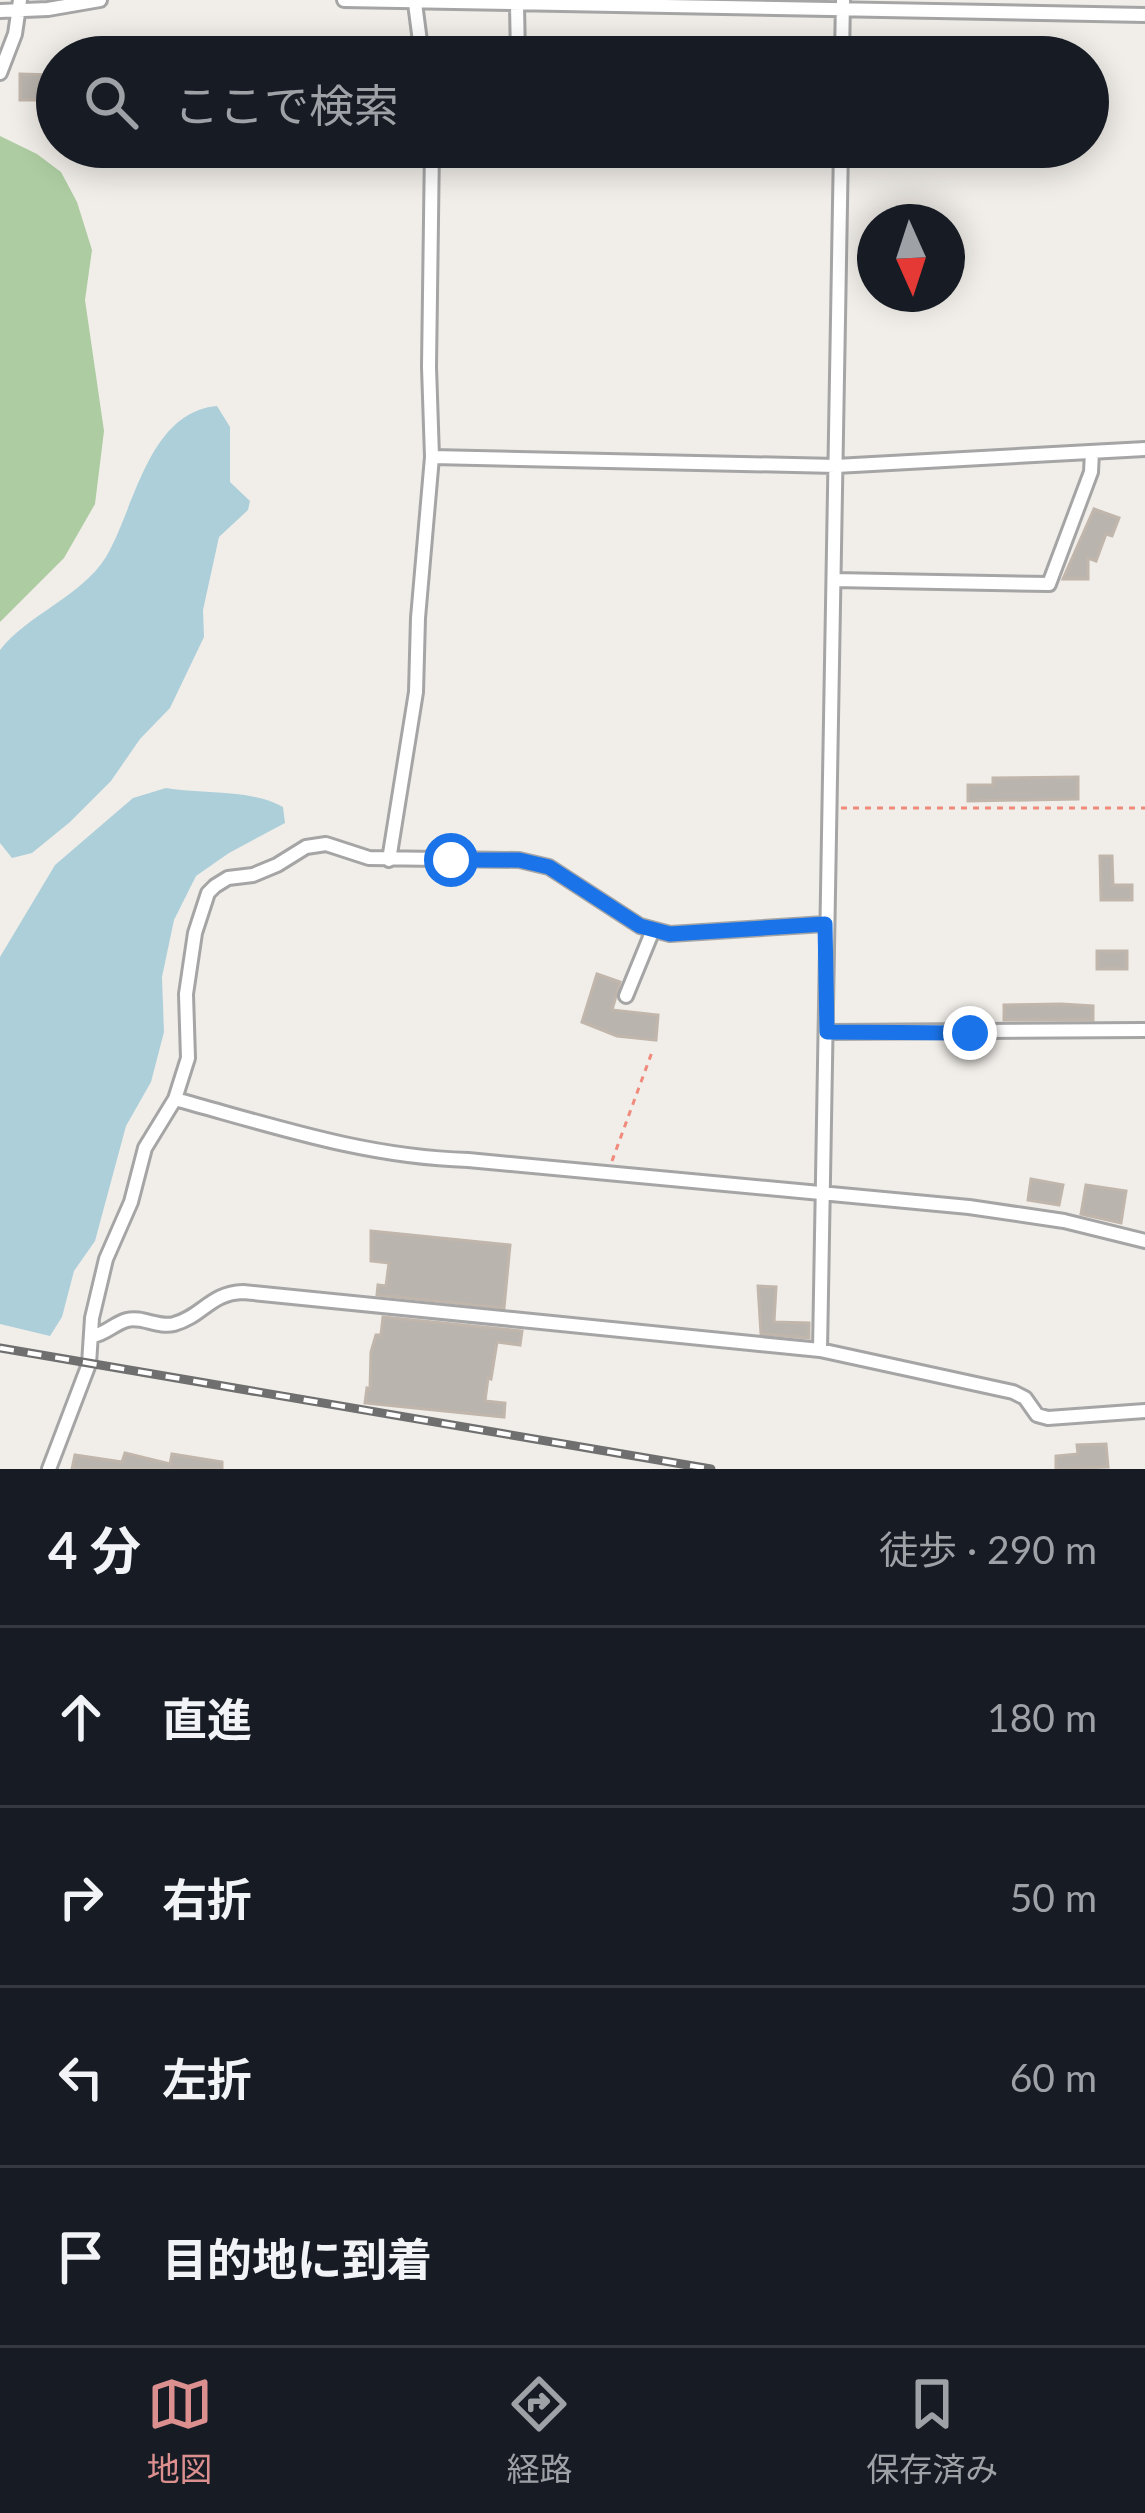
<!DOCTYPE html>
<html lang="ja">
<meta charset="utf-8">
<style>
:root{--surface:#171b24;--page:#242831;--text:#f1f3f6;--muted:#9ea1a6;--line:#363941;--accent:#dc8f8f}
body{margin:0;font-family:Lato,"Noto Sans JP",sans-serif;background:var(--page);color:var(--text)}
.compass{position:absolute;left:857px;top:204px;width:108px;height:108px;border-radius:50%;background:var(--surface);box-shadow:0 6px 30px #0003;rotate:177deg}
.stop{position:absolute;width:36px;height:36px;margin:-27px;border:9px solid #1a73e8;border-radius:50%;background:#fff}
.stop.end{background:#1a73e8;border-color:#fff;box-shadow:0 3px 12px #0008}
.list{margin:0;padding:0;list-style:none}
h2{display:flex;justify-content:space-between;align-items:center;height:156px;margin:0;padding:0 48px;font-size:51px}
h2 small{font-size:39px;font-weight:400;color:var(--muted)}
.list li{display:grid;grid-template-columns:78px 1fr auto;gap:36px;align-items:center;box-sizing:border-box;height:180px;padding:0 48px;border-top:3px solid var(--line)}
.list b{display:block;font-size:45px;white-space:nowrap}
.list em{font-size:39px;font-style:normal;color:var(--muted)}
.icon{flex:none;width:66px;height:66px;fill:none;stroke:currentColor;stroke-width:2;stroke-linecap:round;stroke-linejoin:round}
.map{position:relative;flex:none;width:1145px;height:1469px;overflow:hidden}
.search{position:absolute;background:var(--surface);box-shadow:0 6px 30px #0003;left:36px;right:36px;top:36px;height:132px;display:flex;align-items:center;gap:30px;box-sizing:border-box;padding:0 42px;border-radius:66px;color:var(--muted);font-size:45px}
.sheet{height:876px;background:var(--surface)}
nav{display:flex;justify-content:space-around;align-items:center;box-sizing:border-box;height:168px;border-top:3px solid var(--line);background:var(--surface);font-size:33px;color:var(--muted)}
nav a{display:grid;justify-items:center;gap:6px}
nav .on{color:var(--accent)}
.map>svg:first-child{display:block}
.forest{fill:#adcca1}
.water{fill:#adcfda}
.building{fill:#bab4ae;stroke:#c1b6ac;stroke-width:3}
.lines{fill:none;stroke-linecap:round;stroke-linejoin:round}
.street-casing{stroke:#a5a5a5;stroke-width:18}
.path{stroke:#ef8a7c;stroke-width:3;stroke-dasharray:6 6;stroke-linecap:butt}
.street{stroke:#fff;stroke-width:12}
.rail-casing{stroke:#6f6f6f;stroke-width:9}
.rail{stroke:#fff;stroke-width:4.5;stroke-dasharray:14;stroke-linecap:butt}
.route{stroke:#1a73e8;stroke-width:15}
</style>
<div class="map">
<svg width="1145" height="1469" viewBox="0 0 1145 1469">
<rect width="100%" height="100%" fill="#f1eee9"/>
<path class="forest" d="M0,136L37,154L61,172L77,202L92,250L85,300L104,431L95,504L64,558L0,622Z"/>
<path class="water" d="M217,406L230,427V482L250,501L248,510L219,537L203,610L204,637L170,708L140,739L111,781L70,822L32,853L12,858L0,843V650C28,614 81,597 106,557C135,508 148,412 217,406Z
M166,788C202,794 252,789 283,807L285,823L229,853L196,876L174,920L162,977L164,1032L151,1082L126,1126L95,1241L74,1271L62,1317L50,1336L0,1324V957L55,865L133,798Z"/>
<path class="building" d="M20,74L53,75V100H20Z
M1094,509L1119,518L1112,536L1106,534L1096,561L1088,558V579H1063Z
M1078,777V799L968,801V785H993V778Z
M1100,856H1112L1113,885H1132V900H1101Z
M1097,951H1127V969H1097Z
M597,974L620,982L612,1010L658,1015L656,1040L617,1036L582,1022Z
M1061,1004L1093,1006V1020H1004V1005Z
M1031,1179L1063,1185L1059,1205L1028,1200Z
M1086,1185L1126,1191L1121,1223L1081,1214Z
M371,1231L510,1245L504,1308L377,1295L378,1285L386,1286L389,1263L371,1261Z
M758,1286L776,1287L774,1322L809,1323V1338L761,1334Z
M383,1317L522,1331L520,1345L497,1342L491,1379L488,1378L485,1401L505,1403L504,1417L365,1403L367,1388L370,1389L371,1352L376,1335H381Z
M1106,1444L1108,1467L1056,1469V1456L1078,1454L1077,1445Z
M125,1453L170,1464L172,1454L222,1462V1469H72L75,1455L122,1462Z"/>
<g class="lines">
<defs>
<path id="street" d="M344,0L1145,15
M415,3L422,57
M517,5L518,57
M0,11L48,9L100,0
M842,57L843,0
M0,73L15,34L20,0
M841,147L820,1350L1013,1392L1025,1398L1037,1415L1048,1418L1145,1411
M432,457L836,466L1145,449
M834,580L1049,584L1091,472L1092,452
M389,860L416,692L418,618L432,457L429,367L432,147
M626,996L653,930
M827,1032L1145,1030
M175,1099C274,1126 365,1157 468,1160L969,1207L1064,1221L1145,1241
M92,1336C106,1334 113,1324 127,1320C142,1316 158,1328 174,1324C203,1316 210,1293 243,1292L820,1350
M49,1469L89,1364L92,1318L106,1259L131,1202L145,1148L175,1099L188,1058L186,994L195,933L208,893L215,886L228,878L253,875L277,865L306,847L326,844L369,858L519,860L549,867L640,926L670,934L825,924"/>
</defs>
<use href="#street" class="street-casing"/>
<path class="path" d="M841,808H1145
M612,1161L652,1052"/>
<use href="#street" class="street"/>
<defs>
<path id="rail" d="M0,1348L711,1469"/>
</defs>
<use href="#rail" class="rail-casing"/>
<use href="#rail" class="rail"/>
</g>
<g class="lines">
<path class="route" d="M451,860H519L549,867L640,926L670,934L825,924L827,1032L970,1033"/>
</g>
</svg>
<svg class="compass" viewBox="-18 -18 36 36"><path d="M0-13l5 13h-10z" fill="#e53935"/><path d="M0 13l5-13h-10z" fill="#9ea1a6"/></svg>
<div class="stop" style="left:451px;top:860px"></div>
<div class="stop end" style="left:970px;top:1033px"></div>
<div class="search"><svg class="icon" aria-label="search" viewBox="0 0 24 24"><circle cx="10" cy="10" r="6"/><path d="M15 15l6 6"/></svg>ここで検索</div>
</div>
<section class="sheet">
<h2>4 分<small>徒歩 · 290 m</small></h2>
<ul class="list">
<li><svg class="icon" aria-label="ahead" viewBox="0 0 24 24"><path d="M12 20V5M6 11l6-6 6 6"/></svg><div><b>直進</b></div><em>180 m</em></li>
<li><svg class="icon" aria-label="right" viewBox="0 0 24 24"><path d="M7 20v-9h11M14 6l5 5-5 5"/></svg><div><b>右折</b></div><em>50 m</em></li>
<li><svg class="icon" aria-label="left" viewBox="0 0 24 24"><path d="M17 20v-9H6M10 6l-5 5 5 5"/></svg><div><b>左折</b></div><em>60 m</em></li>
<li><svg class="icon" aria-label="arrive" viewBox="0 0 24 24"><path d="M6 21V4h12l-3 4 3 4H6"/></svg><div><b>目的地に到着</b></div></li>
</ul>
</section>
<nav>
<a class="on"><svg class="icon" aria-label="map" viewBox="0 0 24 24"><path d="M3 6l6-2 6 2 6-2v14l-6 2-6-2-6 2zM9 4v14M15 6v14"/></svg>地図</a>
<a><svg class="icon" aria-label="directions" viewBox="0 0 24 24"><path d="M12 3l9 9-9 9-9-9zM9 14v-3h6M13 9l2 2-2 2"/></svg>経路</a>
<a><svg class="icon" aria-label="saved" viewBox="0 0 24 24"><path d="M7 4h10v16l-5-4-5 4z"/></svg>保存済み</a>
</nav>
